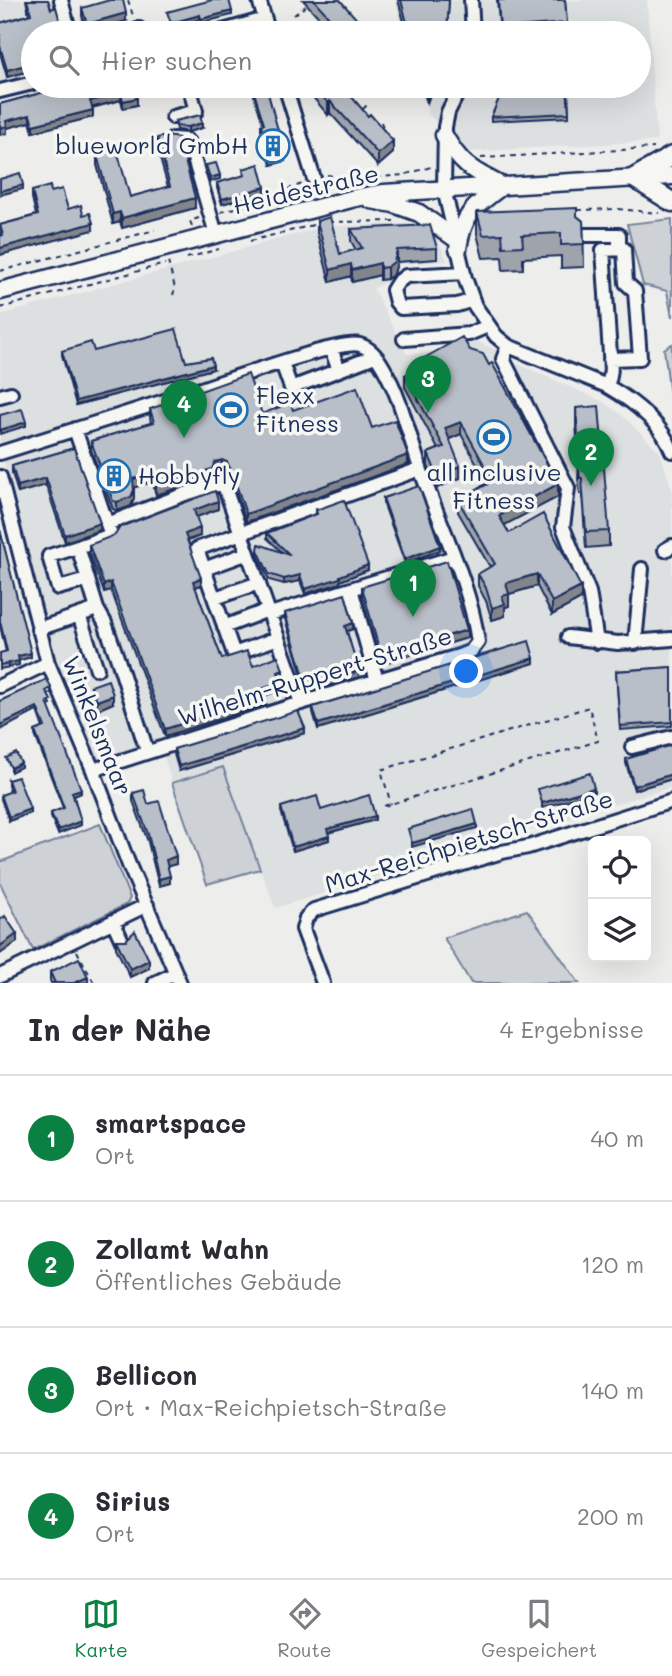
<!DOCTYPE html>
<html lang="de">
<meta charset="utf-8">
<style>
:root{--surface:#fff;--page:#f2f2f3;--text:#2b2b33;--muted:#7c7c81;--line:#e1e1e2;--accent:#0b8043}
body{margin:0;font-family:Mali,sans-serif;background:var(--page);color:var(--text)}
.controls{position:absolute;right:21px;bottom:21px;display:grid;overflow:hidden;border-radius:10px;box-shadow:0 7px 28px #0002}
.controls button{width:63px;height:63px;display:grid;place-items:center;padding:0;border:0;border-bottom:2px solid var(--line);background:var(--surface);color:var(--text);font:35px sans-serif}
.you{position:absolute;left:467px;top:672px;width:24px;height:24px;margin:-18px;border:5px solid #fff;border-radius:50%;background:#1a73e8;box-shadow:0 0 0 10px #1a73e833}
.badge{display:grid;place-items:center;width:46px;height:46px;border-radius:50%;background:var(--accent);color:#fff;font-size:23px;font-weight:700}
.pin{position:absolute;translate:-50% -58px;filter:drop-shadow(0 2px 4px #0008)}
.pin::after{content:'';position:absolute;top:37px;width:24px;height:21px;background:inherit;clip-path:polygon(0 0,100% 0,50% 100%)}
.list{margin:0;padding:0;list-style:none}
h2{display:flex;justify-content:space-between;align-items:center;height:91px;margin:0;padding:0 28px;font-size:30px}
h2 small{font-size:23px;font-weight:400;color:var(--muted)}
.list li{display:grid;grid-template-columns:46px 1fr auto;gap:21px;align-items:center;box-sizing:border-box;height:126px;padding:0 28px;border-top:2px solid var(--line)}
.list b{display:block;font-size:26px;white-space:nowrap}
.list p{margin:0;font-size:23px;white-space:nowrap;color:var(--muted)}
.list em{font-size:23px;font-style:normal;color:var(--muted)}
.icon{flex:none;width:38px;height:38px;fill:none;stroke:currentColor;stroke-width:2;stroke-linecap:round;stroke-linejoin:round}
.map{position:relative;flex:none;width:672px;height:983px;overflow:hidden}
.search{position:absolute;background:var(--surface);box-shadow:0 7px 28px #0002;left:21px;right:21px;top:21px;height:77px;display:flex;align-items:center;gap:18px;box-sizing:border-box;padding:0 24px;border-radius:38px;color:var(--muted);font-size:26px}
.sheet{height:595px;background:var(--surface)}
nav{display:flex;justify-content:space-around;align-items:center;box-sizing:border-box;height:98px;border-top:2px solid var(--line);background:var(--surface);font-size:19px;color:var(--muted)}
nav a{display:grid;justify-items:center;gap:4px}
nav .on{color:var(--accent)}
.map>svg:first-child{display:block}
.built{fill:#dde0e1}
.green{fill:#ced2d7;stroke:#74809a;stroke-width:2}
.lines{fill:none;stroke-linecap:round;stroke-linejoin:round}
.minor-casing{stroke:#1b2f5e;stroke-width:18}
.major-casing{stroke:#1b2f5e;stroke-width:21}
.highway-casing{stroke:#1b2f5e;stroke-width:23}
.path{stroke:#1b2f5e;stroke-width:2;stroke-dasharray:5 5;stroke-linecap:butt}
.minor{stroke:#f6f6f2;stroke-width:12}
.major{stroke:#f6f6f2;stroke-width:16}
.highway{stroke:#f6f6f2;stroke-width:18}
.wall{fill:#9fa4ac;stroke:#1b2f5e;stroke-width:2}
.shaded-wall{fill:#82868c;stroke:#1b2f5e;stroke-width:2}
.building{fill:#b9bfc8;stroke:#1b2f5e;stroke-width:2}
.labels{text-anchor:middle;stroke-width:7;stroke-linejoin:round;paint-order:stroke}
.poi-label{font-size:24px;fill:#1b2f5e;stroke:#f6f6f2;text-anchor:start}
.street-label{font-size:24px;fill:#1b2f5e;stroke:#f6f6f2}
</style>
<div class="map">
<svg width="672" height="983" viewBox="0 0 672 983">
<rect width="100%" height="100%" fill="#edeeec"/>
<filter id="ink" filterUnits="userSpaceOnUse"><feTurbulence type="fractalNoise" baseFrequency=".0143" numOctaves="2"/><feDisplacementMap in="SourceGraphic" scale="14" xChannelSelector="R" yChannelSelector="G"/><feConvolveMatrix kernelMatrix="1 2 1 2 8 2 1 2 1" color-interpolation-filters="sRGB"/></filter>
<g filter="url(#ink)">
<path class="built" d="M0,0H54L63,33H33V77L0,85Z
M395,0H647L657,141L466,152L428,114L419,86H639V33H404Z
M417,223L428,228L438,239L447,261L398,264V274L395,278L373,288L407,354L460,350L475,341L495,349L500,356L604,402L622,415L660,452L672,489V787L275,908L223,767L172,783L163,753L100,774L50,646L0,446V315L322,227Z"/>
<path class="green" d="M672,219V317L667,291L643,285L627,224Z
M672,344V410L664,349Z
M223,767L260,869L207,884L172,783Z
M100,824L130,898L127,904L33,950L0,883V862Z
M527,910L579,983H471L444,938Z"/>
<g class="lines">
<defs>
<path id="minor" d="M61,0L70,33
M259,0L269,33
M471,0L473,33
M139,29L140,33
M216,33L265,19
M285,86L314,179
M461,86L448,112L445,127L444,189L465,278L475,306L496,336L508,346L607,386C633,401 661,422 672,451
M0,91L33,83
M173,117L196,111L189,86
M173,139L186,140L190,145L216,234
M585,235H619V249
M464,273L406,276L398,282L393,290L396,302L401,308L457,305L473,300
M404,339L469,334L488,326
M508,346L503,359L568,488L563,527L589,592L597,642
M282,363L291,388L339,370L331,349
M339,370L375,356
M607,386C612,374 611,367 610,354L603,250L624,249L626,283L635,291L640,358L610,359
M0,396L11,393
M75,429L107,524L185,494L224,483
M0,453C64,433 128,413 192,392C220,383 340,339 360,345C370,348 378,358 383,367C402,400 409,436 421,471C441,527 470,583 478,642L471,651L459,656L301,703L93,770
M0,477L48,663L93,770L129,865L180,983
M221,477L301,703
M78,547L111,535L107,524
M665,550L672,546
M204,569L248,553
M87,580L58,588L49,556L78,547L97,609L105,623L119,663L147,751
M351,589L377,681
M215,598L259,583
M270,614L454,557
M79,615L97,669
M224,627L268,610
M38,629L97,609
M568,637L618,643L672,639
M278,638L234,654L197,549L420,469
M635,643L642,569
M0,686L48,663
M632,747L672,737
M113,921L122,941
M0,976L147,905
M155,983L176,973
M323,983L303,929L306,918L314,910L502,852L528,847L672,801"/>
<path id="major" d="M444,135C461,166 472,170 502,186
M371,200L394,204L419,213L456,239
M458,249C463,213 474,207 502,186
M0,291L355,198L384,193L672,176"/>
<path id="highway" d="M672,156L634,178L672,202"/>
</defs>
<use href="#minor" class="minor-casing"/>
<use href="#major" class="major-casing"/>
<use href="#highway" class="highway-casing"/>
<path class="path" d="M128,0L134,19
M294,15L307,5
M279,26L298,21
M363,109L368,104
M381,122L384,130
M481,158L654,148
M327,175L359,179L403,175L431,167
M578,210L618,209L659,213
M221,212L246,205L302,184
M329,222L397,221
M192,226L190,221L199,218
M250,241L317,224
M187,258L219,249
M168,262L175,288L173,295
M0,271L155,230
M0,308L165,264
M384,806L598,741L589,707L381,770L391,804
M77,951L94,983"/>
<use href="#minor" class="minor"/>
<use href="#major" class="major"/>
<use href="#highway" class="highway"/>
</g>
<path class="wall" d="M26,0H48L51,9L61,33H33V70L7,77L0,53V23L29,15Z
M303,0H340L360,33H333Z
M398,0H449L447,33H407Z
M497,0H565L567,27L500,33Z
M82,8L126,21L87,32L82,16Z
M67,86H170L137,95V105L123,108L121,100L92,108L93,117L33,132L30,122L7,128V133L0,104Z
M251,86H266L285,161L271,165L261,130V125L263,124Z
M305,86H339L393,153L378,166L330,113L328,115L305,88Z
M422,86H433L427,103Z
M521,86H582L568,87L569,117L491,121V117Z
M175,121L202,128L188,132L177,130Z
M157,138L195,208L122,228L120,222L113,224L97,165V155L130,197L168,187L157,148Z
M243,169L265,192L222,204L217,188V183L244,176Z
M32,191L51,192L68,209L83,215L93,230L0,255V236L1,235L0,225L36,215L32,198Z
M477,212L577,216L583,221L584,267L561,268V256L523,258V269L503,270L502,257L483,258L477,234Z
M317,221L340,254L356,250L351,241V229L437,248V259L397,262L394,274L387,279L380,280V275L352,282L351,276L330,282L317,233Z
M470,350L558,497L504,525L509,533L581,599L552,615L537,586L509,594V606L505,607V616L492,620L486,601L478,586V574L490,567L458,512V500L487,483L461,434L449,439L460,478L437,488L428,466V453L438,449L405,387V375L426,364V357Z
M62,351H94L186,362L213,369L76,405L62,355Z
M576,408L609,531V546L586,548L582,494H580L578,479L579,463L576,424Z
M150,409L262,414L293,410L372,428L408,464L246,522L232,480L227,471L222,468L215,471L212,477L156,495L152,482L134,487V499L131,506L117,511L113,509L91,450V441L151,423L150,417Z
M74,448L100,530L65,542L46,485L18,493L12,473V466Z
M383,498L440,550L405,563L383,502Z
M218,509L196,517L200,536L188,541L201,585L195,587L222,659L253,666L283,678H281L282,689L264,696L265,705L165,736L111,590L104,592L89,552V545Z
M316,510L368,570L340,581V583L305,594L300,581L284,584L269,580L258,555V550L282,552L267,538V533L316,514Z
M0,530L31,657L19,660V665L0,669V653L6,652L0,626Z
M362,587L467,638L381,664L362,596Z
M285,613L353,629L347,631L359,677L307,692L285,619Z
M534,663L318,729L313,712V707Z
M672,667V726L620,730L616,671Z
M91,686L113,703L97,710L91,694Z
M51,693L48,694L51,705L48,706L81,793L74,796L81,825L58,834L51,817V813L63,808L35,735V731L43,728L37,711L0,701Z
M305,733L179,771L174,754V749Z
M672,745V779L634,790L626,763V759Z
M8,780L30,813L9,821L1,799V795L10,792L8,785Z
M133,793L148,804L176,864L167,866L170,883L159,886L148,842L133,801Z
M281,807L321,810L375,820L328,833L329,840L293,851L281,811Z
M116,940L149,968L130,977L116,948Z
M50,972L88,983H51L50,980Z"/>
<path class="shaded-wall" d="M232,11V15L201,23V19Z
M126,13V21L87,32V24Z
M200,15V19L171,28V23Z
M360,23V33H347Z
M61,26V33H56V27Z
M33,63V70L7,77V70Z
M145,86H170L135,96V89Z
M429,86H433L427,103V92Z
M121,93V100L90,108V101Z
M137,98V105L123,108V101Z
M330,101V113L328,115V103Z
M93,110V117L33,132V125Z
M30,115V122L7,128V133L0,135V128L6,121Z
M202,123V128L188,132V127Z
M393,141V153L378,166V154Z
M285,156V161L271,165V160Z
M220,175V179L210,182V178Z
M23,185V189L0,195V191Z
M265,187V192L222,204V199Z
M195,198V208L122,228V218Z
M120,212V222L113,224V214Z
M93,223V230L0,255V248Z
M397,250V262L394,274L387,279V267Z
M380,263V275L352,282V270Z
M351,264V276L330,282V270Z
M213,365V369L76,405V401Z
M26,422V426L0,434V430Z
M461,422V434L445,441V428Z
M408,455V464L246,522V514Z
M222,460V468L215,471L212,477L156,495V486Z
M460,466V478L437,488V475Z
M152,473V482L133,488V479Z
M46,478V485L18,493V486Z
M558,484V497L499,528V516Z
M134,490V499L131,506L117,511V502Z
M218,501V509L194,518V510Z
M100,523V530L65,542V535Z
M200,528V536L185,541V534Z
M440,546V550L405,563V559Z
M368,565V570L340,581V583L305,594V589Z
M537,574V586L509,594V606L505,607V616L492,620V608L506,583Z
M300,575V581L284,584V579Z
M201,578V585L193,588V581Z
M111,582V590L104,592V585Z
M581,587V599L552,615V602Z
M353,623V629L345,632V626Z
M467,630V638L381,664V656Z
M31,653V657L18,661V656Z
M534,658V663L318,729V724Z
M19,661V665L8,667V663Z
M283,670V678L278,679V672Z
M359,671V677L307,692V686Z
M282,681V689L262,697V689Z
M113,695V703L97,710V701Z
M265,698V705L165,736V729Z
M37,707V711L0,730V725Z
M305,728V733L179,771V766Z
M21,763V767L11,772V768Z
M672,774V779L634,790V786Z
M594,788V792L542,808V803Z
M81,789V793L72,797V792Z
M30,809V813L9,821V817Z
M375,816V820L327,833V829Z
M81,821V825L58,834V830Z
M477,824V828L412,847V843Z
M329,836V840L293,851V847Z
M176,856V864L166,867V860Z
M170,876V883L159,886V879Z
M17,934V942L0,954V946Z
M149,960V968L130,977V969Z
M88,977V983H74Z"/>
<path class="building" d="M27,0H48L51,9L56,7L61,26L56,27L57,33H33V63L7,70L0,46V23L31,14Z
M110,0H123L126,13L87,24L82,8Z
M212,0H229L232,11L201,19L200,15L171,23L167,12Z
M314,0H340L360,23L347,33H343Z
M401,0H449L447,33H423L424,25L407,23Z
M498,0H565L567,23L500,28Z
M253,30L254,33H240Z
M67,86H145L135,89L137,98L123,101L121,93L90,101L93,110L33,125L30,115L6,121L7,126L0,128V104Z
M252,86H266L285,156L271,160L261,125L264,124Z
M314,86H339L343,91L345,89L368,116L370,114L393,141L378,154L330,101L328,103Z
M521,86H567L569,113L491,117L504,87Z
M200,115L202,123L188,127L177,126L175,121Z
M167,136L179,138L195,198L122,218L120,212L113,214L97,155L117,150L130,197L170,186L157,138Z
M216,163L220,175L210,178L206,165Z
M259,164L265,187L222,199L217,183L245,175L243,169Z
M20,173L23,185L0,191V179Z
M50,186L51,192L62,189L68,209L81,205L83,215L90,213L93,223L0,248V236L3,235L0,225L38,215L32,191Z
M577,208V216L583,221L584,244L561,245V233L522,235L523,246L503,247L502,234L483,235L477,212Z
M330,217L340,254L362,248L351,229L430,225L437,248L397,250L394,262L387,267L380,268V263L352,270L351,264L330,270L317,221Z
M176,329L186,362L211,358L213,365L76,401L62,351L91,342L94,351Z
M462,337L470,350L483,354L489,365L492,363L558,484L499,516L509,533L543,514L581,587L552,602L537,574L506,583L509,594L502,596L505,604L492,608L486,588L478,574L495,564L458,500L493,481L461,422L445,428L460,466L437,475L428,453L444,447L405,375L429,362L426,357Z
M248,374L262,414L290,403L293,410L357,387L372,428L395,420L408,455L246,514L232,472L227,462L222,460L215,462L212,469L156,486L152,473L133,479L134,490L131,497L117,502L113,501L91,441L154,422L150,409Z
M599,406L609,531L586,532L582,478H580L578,463H580L576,408Z
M22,409L26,422L0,430V415Z
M74,448L100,523L65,535L46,478L18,486L12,466Z
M419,486L440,546L405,559L383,498Z
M215,491L218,501L194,510L200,528L185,534L201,578L193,581L222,659L247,651L253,666L278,656L283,670L278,672L282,681L262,689L265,698L165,729L111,582L104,585L89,545L115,535L120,527Z
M344,500L368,565L340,576V578L305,589L300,575L284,579L269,574L258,550L259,544L290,555L267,533L317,514L316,510Z
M0,530L31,653L18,656L19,661L0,665V653L7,651L0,621Z
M447,561L467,630L381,656L362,587Z
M345,594L353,623L345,626L359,671L307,686L285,613Z
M529,641L534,658L318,724L313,707Z
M672,667V722L620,726L616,671Z
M47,679L51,688L46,691L51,700L47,702L81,789L72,792L81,821L58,830L51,813L64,808L35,731L45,727L37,707L0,725V701Z
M108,680L113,695L97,701L91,686Z
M298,711L305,728L179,766L174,749Z
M672,745V774L634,786L626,759Z
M16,753L21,763L11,768L6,758Z
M590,773L594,788L542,803L538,789Z
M18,777L30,809L9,817L1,795L12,791L8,780Z
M144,790L148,804L159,801L176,856L166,860L170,876L159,879L148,834L133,793Z
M369,795L375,816L327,829L329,836L293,847L281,807L317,796L321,810Z
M473,809L477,824L412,843L408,829Z
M5,916L17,934L0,946V920Z
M135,931L149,960L130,969L116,940H126Z
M79,958L88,977L74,983H55L50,972Z"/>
</g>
<defs>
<symbol id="building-ring" viewBox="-11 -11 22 22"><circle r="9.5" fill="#f6f6f2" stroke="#1f6fb2" stroke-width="1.5"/><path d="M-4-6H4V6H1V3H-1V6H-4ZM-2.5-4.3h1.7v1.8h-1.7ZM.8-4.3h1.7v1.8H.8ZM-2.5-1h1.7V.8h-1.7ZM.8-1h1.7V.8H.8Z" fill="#1f6fb2"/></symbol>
<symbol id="stadium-ring" viewBox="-11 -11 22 22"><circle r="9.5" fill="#f6f6f2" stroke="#1f6fb2" stroke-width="1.5"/><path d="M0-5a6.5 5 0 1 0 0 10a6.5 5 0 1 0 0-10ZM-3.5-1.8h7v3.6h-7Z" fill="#1f6fb2"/></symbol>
</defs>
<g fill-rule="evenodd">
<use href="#building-ring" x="254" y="127" width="38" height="38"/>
<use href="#stadium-ring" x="212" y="391" width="38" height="38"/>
<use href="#stadium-ring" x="475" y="418" width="38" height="38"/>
<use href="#building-ring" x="95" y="457" width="38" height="38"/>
</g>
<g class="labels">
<g class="poi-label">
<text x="248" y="154" text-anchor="end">blueworld GmbH</text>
<text x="256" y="404">Flexx<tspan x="256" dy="28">Fitness</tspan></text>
<text x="494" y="481" text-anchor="middle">all inclusive<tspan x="494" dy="28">Fitness</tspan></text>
<text x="138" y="484">Hobbyfly</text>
</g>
<g class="street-label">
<text transform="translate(306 190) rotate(-13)" y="8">Heidestraße</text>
<text transform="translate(315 677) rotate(-17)" y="8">Wilhelm-Ruppert-Straße</text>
<text transform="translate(97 726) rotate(68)" y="8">Winkelsmaar</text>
<text transform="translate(469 842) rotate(-17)" y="8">Max-Reichpietsch-Straße</text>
</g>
</g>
</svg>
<div class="controls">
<button><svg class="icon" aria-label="locate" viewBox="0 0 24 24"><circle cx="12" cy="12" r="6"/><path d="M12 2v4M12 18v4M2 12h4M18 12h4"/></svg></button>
<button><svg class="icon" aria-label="layers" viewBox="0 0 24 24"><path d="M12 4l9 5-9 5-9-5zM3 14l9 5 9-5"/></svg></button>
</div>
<div class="you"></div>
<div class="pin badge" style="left:413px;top:617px">1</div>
<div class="pin badge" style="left:591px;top:486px">2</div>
<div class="pin badge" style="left:428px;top:413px">3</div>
<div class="pin badge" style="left:184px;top:438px">4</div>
<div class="search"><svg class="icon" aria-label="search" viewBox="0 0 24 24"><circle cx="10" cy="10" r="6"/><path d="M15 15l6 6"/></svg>Hier suchen</div>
</div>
<section class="sheet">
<h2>In der Nähe<small>4 Ergebnisse</small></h2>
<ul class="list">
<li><span class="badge">1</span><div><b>smartspace</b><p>Ort</p></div><em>40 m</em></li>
<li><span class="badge">2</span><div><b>Zollamt Wahn</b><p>Öffentliches Gebäude</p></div><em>120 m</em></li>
<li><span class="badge">3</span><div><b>Bellicon</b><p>Ort · Max-Reichpietsch-Straße</p></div><em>140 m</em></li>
<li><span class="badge">4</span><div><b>Sirius</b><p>Ort</p></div><em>200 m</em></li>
</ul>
</section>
<nav>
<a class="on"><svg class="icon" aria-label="map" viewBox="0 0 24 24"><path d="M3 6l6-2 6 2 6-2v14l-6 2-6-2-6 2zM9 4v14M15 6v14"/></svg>Karte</a>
<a><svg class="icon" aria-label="directions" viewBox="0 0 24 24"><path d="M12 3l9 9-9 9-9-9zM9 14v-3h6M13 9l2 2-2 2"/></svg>Route</a>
<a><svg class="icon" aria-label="saved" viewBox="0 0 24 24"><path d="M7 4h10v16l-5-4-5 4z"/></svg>Gespeichert</a>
</nav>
